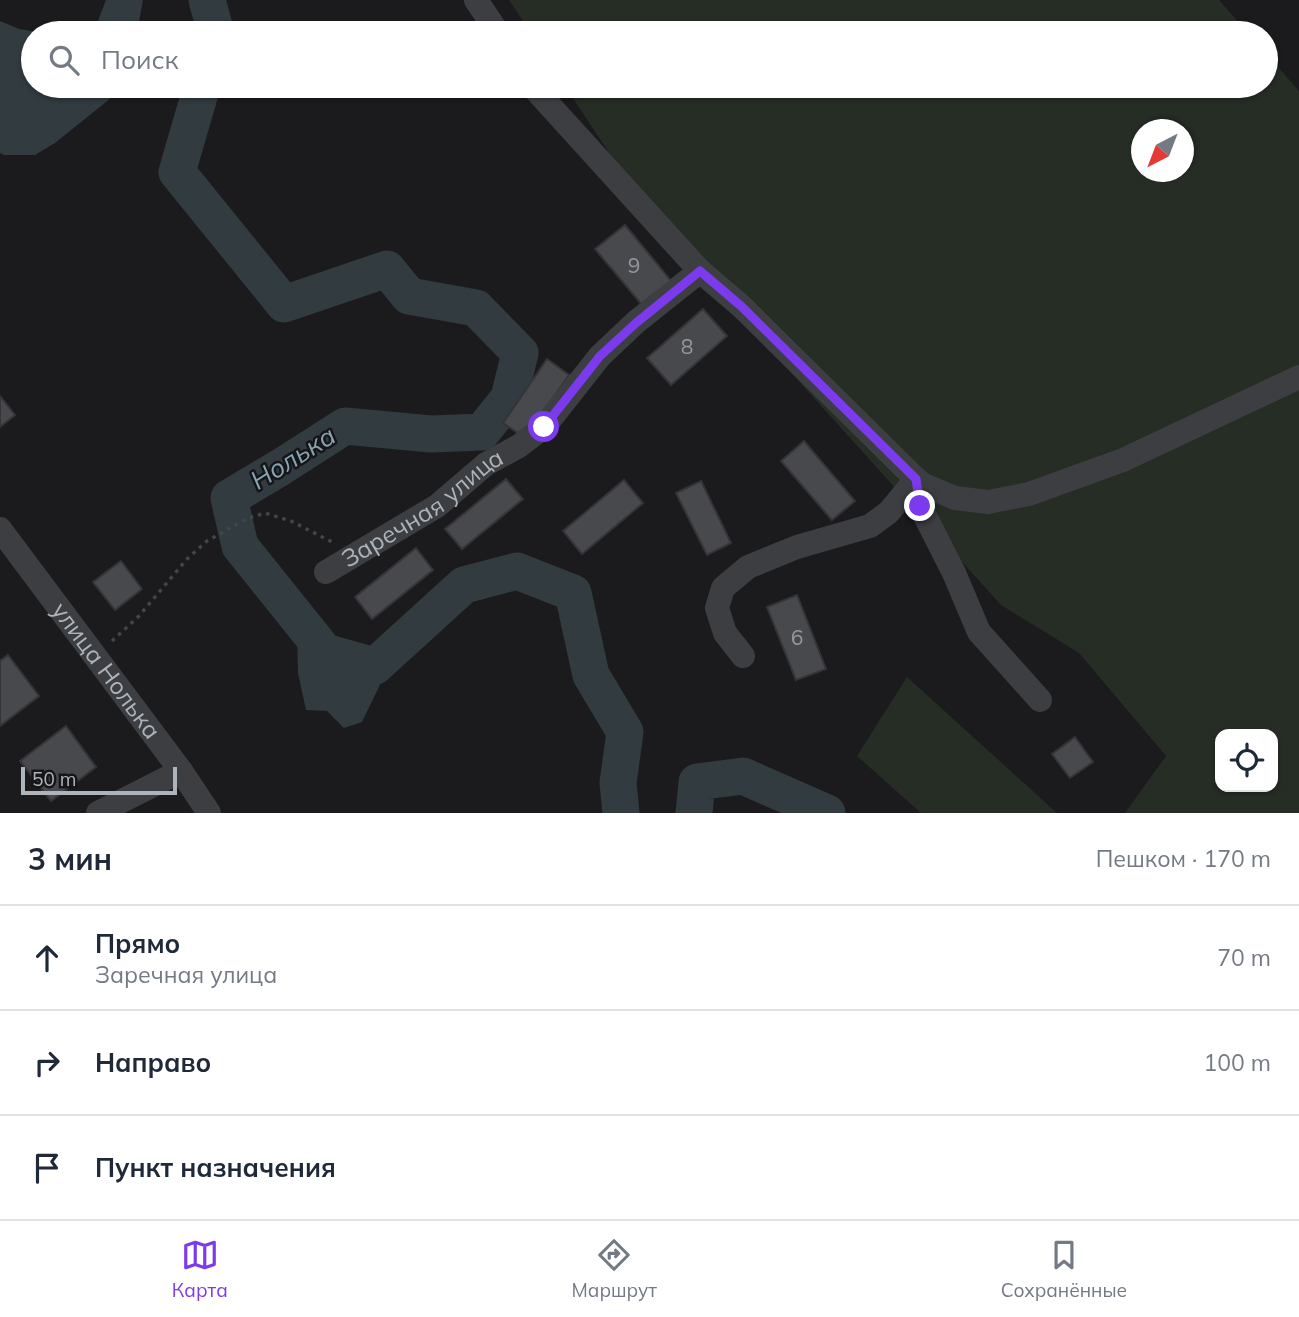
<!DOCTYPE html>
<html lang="ru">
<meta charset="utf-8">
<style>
:root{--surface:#fff;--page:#f6f6f7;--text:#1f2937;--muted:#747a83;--line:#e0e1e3;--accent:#7c3aed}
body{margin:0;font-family:Mulish,sans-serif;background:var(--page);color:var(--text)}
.controls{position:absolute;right:21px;bottom:21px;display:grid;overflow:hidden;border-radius:14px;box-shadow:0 2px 5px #0004}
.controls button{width:63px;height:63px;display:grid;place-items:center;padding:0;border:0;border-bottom:2px solid var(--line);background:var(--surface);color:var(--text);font:35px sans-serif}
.compass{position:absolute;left:1131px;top:119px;width:63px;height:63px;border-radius:50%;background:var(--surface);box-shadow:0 2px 5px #0004;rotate:222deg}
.scale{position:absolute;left:21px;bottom:18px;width:156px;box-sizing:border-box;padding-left:7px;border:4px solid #aeb4bb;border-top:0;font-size:19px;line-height:24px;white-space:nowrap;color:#aeb4bb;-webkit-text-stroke:5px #161618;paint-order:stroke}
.stop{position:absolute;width:21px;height:21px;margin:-16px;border:5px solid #7c3aed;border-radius:50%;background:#fff}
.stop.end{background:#7c3aed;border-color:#fff;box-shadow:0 2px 7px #0008}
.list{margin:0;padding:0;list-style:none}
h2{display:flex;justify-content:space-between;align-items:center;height:91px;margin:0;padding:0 28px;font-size:30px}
h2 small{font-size:23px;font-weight:400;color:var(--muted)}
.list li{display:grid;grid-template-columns:46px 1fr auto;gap:21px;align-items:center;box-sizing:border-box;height:105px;padding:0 28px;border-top:2px solid var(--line)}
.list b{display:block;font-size:26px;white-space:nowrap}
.list p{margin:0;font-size:23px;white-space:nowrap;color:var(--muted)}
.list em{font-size:23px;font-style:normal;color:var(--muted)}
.icon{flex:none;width:38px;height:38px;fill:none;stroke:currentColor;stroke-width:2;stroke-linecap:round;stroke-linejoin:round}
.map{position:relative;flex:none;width:1299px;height:813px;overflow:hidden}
.search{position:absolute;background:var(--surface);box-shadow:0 2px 5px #0004;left:21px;right:21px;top:21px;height:77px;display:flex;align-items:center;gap:18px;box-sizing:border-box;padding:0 24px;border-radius:38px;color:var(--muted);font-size:26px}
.sheet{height:406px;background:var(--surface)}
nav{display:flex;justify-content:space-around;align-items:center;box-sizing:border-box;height:98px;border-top:2px solid var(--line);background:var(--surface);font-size:19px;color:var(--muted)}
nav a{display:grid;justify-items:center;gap:4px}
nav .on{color:var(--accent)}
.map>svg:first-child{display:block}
.green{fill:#252d25;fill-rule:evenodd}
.water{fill:#313b40}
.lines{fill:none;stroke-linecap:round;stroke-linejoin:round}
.river{stroke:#313b40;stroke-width:37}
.building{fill:#48494d;stroke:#353539;stroke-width:2}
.path{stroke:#424549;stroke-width:3.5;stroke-dasharray:3.5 5;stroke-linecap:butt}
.minor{stroke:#3c3e42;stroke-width:24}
.route{stroke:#7c3aed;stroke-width:9}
.labels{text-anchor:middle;stroke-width:5;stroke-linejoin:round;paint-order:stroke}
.number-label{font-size:21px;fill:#9499a0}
.street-label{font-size:24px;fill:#aeb4bb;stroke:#161618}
.water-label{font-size:26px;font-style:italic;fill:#88a4b3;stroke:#161618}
</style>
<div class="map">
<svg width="1299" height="813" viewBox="0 0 1299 813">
<rect width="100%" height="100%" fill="#1b1b1d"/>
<path class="green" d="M509,0H1219L1248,33H531Z
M1266,53L1299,91V813H1125L1166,756L1079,653L1001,605L654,221L565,86H1266ZM1142,130H1184V172H1142ZM1220,734H1273V787H1220Z
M907,677L1057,813H921L857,756Z"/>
<path class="water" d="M106,0H143L137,33H76L96,26Z
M0,21L19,29L43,33H33V86H123L111,98L55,143L35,155H4L0,153Z
M308,622L345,641L383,652L388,668L362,722L344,728L327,711L306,710L298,673L297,631Z"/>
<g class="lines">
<path class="river" d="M207,0L216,33
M202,86L177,172L284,304L387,269L409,296L476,308L520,353L509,398L482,432L431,434L345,426L281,467L229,498L240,546L325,652L375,666L464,585L517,571L573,593L591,675L625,732L618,783L621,813
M694,813L697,782L743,776L827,813"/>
</g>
<path class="building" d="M625,225L672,282L643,306L595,249Z
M703,309L727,336L671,385L647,358Z
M547,359L569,375L525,438L503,423Z
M0,396L15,415L0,427Z
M804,441L855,501L832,520L781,461Z
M506,479L523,499L462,549L445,529Z
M624,480L643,503L582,554L563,531Z
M701,481L731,543L707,555L676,493Z
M416,548L433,570L372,619L355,597Z
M121,561L142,589L115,610L93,582Z
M797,595L826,669L796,680L767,607Z
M8,655L39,696L0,726V661Z
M66,726L96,767L51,801L20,761Z
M1075,737L1093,762L1070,778L1052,754Z"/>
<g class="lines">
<path class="path" d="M112,641L139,616L187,559L207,541L246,519L265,513L291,521L334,543"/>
<g class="minor">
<path d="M476,0L498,33"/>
<path d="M532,86L700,271L741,306L916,479L924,485L955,498L988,502L1029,494L1123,460L1299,377"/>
<path d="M916,479L920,506L954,573L979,632L1040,700"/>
<path id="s1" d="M0,529L181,771L209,813"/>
<path id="s2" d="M326,572L437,506L486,464L519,446L544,427L600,356L636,322L700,271"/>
<path d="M743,656L725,633L717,608L723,588L748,567L797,547L870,526L889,512L916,479"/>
<path d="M98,813L181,771"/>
</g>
</g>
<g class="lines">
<path class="route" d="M544,427L600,356L636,323L700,271L741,306L916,479L920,506"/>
</g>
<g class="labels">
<g class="number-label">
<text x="634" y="273">9</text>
<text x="687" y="354">8</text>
<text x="797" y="645">6</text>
</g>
<g class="street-label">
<text dy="8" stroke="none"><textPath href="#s2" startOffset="116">Заречная улица</textPath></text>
<text dy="8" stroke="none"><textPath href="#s1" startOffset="177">улица Нолька</textPath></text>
</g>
<g class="water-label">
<text transform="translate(293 458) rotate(-32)" y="9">Нолька</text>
</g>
</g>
</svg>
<div class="controls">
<button><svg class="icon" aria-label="locate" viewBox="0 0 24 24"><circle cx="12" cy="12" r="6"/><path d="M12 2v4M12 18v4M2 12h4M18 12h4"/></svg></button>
</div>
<svg class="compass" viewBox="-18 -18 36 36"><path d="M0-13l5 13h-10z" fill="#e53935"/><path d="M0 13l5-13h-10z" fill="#747a83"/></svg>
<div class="scale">50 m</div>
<div class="stop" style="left:544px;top:427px"></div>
<div class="stop end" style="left:920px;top:506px"></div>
<div class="search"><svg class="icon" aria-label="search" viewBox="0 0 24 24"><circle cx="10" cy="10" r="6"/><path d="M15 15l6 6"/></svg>Поиск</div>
</div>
<section class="sheet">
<h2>3 мин<small>Пешком · 170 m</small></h2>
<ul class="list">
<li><svg class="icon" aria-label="ahead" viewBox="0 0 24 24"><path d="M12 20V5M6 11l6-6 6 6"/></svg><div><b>Прямо</b><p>Заречная улица</p></div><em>70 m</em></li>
<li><svg class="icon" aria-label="right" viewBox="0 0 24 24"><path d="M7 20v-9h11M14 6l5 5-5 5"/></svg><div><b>Направо</b></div><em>100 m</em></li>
<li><svg class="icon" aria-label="arrive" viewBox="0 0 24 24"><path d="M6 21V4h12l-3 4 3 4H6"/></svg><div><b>Пункт назначения</b></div></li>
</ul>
</section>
<nav>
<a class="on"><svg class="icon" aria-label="map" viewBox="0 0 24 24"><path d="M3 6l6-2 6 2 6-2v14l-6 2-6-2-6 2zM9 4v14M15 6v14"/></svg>Карта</a>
<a><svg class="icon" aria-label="directions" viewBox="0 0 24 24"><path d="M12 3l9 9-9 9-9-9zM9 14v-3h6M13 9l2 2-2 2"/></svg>Маршрут</a>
<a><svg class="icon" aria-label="saved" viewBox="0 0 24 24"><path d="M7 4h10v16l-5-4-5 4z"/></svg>Сохранённые</a>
</nav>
